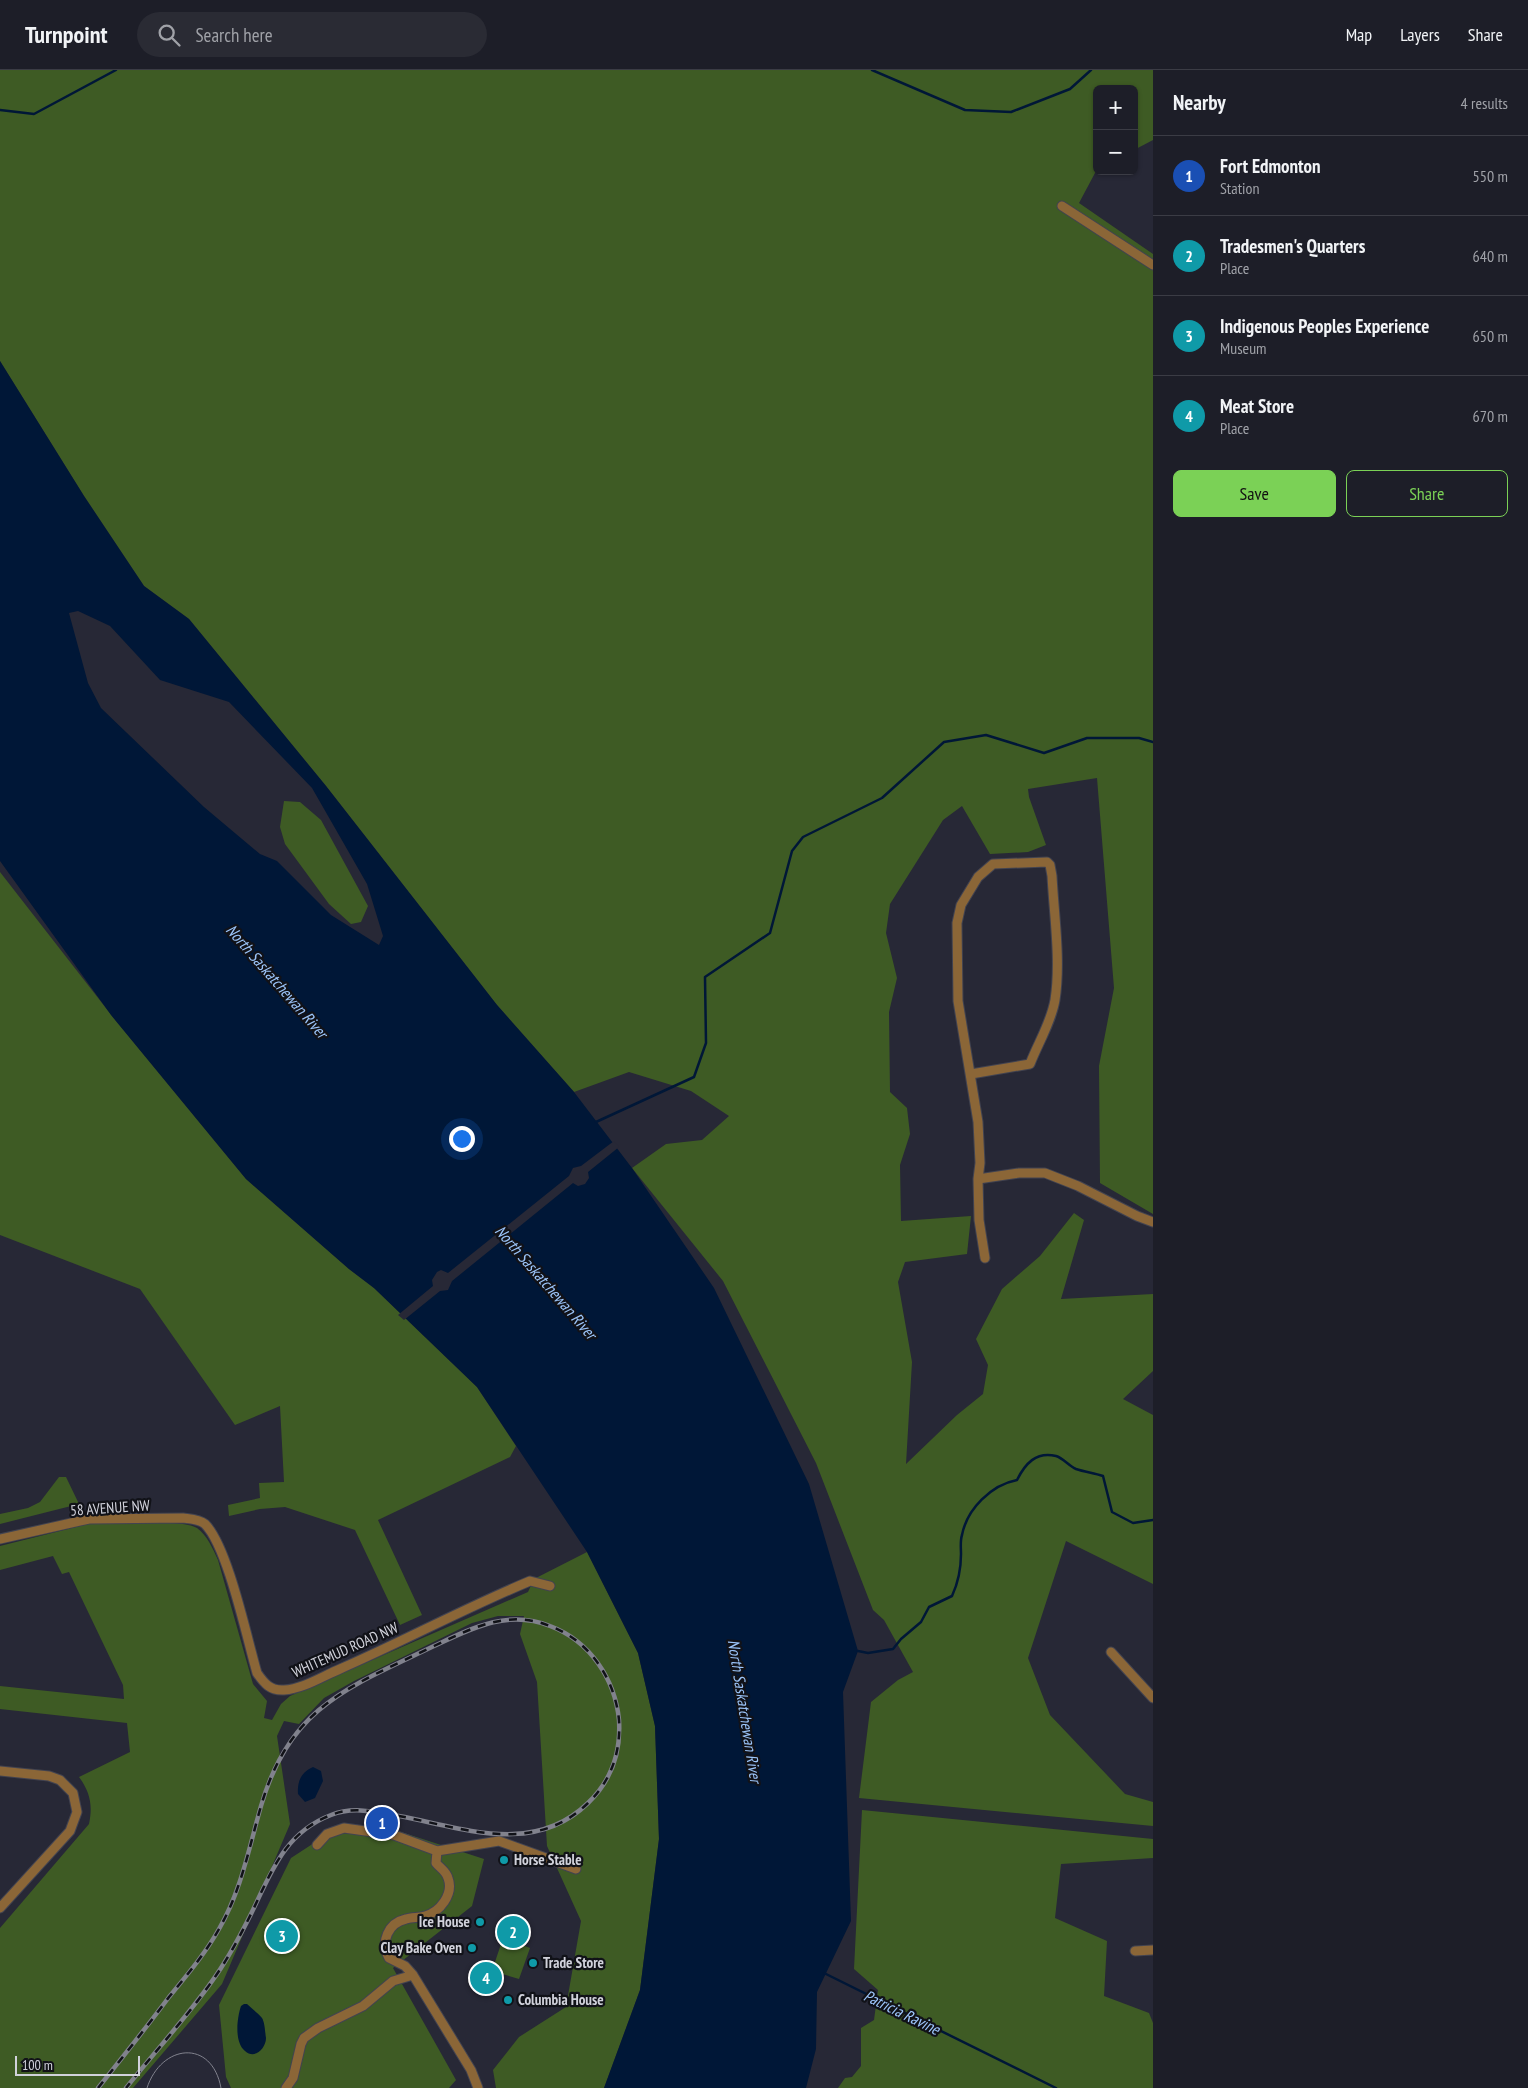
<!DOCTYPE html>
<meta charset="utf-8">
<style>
:root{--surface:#1d1e28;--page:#2a2b34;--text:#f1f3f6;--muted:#a0a2a8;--line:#3b3c45;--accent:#7bd156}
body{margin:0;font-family:"PT Sans Narrow",sans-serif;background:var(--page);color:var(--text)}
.controls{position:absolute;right:15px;top:15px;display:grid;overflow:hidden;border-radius:8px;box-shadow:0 1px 4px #0004}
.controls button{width:45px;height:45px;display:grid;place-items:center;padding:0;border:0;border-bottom:1px solid var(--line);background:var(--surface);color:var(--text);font:25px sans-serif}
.scale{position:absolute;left:15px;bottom:12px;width:125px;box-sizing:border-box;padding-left:5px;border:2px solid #d1d2db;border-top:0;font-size:14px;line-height:18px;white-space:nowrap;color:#d1d2db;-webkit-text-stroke:4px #111218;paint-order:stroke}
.you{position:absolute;left:461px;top:1068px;width:18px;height:18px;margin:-12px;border:4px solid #fff;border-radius:50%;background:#1a73e8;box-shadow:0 0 0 8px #1a73e833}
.badge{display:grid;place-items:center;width:32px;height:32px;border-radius:50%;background:var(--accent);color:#fff;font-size:16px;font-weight:700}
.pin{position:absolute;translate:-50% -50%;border:2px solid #fff;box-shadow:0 1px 5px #0006}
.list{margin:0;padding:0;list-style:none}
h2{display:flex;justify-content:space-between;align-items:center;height:65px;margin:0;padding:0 20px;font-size:21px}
h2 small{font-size:16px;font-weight:400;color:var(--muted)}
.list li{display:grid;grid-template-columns:32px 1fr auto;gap:15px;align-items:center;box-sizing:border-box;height:80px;padding:0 20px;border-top:1px solid var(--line)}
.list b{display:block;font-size:19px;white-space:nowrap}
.list p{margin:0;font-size:16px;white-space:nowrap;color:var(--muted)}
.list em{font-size:16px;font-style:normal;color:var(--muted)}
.actions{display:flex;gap:10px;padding:15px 20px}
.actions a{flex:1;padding:11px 0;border:1px solid var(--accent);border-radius:8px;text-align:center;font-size:18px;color:var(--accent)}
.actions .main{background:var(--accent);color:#111}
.icon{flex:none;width:28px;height:28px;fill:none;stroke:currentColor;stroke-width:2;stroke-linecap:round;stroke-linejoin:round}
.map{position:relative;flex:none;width:1153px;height:2018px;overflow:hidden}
header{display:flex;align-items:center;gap:30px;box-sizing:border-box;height:70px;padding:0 25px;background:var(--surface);border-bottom:1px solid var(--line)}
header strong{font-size:24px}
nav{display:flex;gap:28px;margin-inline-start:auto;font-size:18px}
.search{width:350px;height:45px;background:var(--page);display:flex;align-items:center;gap:12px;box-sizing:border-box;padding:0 18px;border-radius:28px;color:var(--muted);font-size:19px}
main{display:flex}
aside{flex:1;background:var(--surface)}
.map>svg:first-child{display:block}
.green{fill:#3e5b24}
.water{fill:#001737;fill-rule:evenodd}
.pier{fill:#272836}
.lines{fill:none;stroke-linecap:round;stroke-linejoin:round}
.stream{stroke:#001737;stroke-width:2.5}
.minor-casing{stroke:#424350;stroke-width:11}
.minor{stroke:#8b6637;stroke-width:9}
.tram{stroke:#81828d;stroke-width:1}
.rail-casing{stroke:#81828d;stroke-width:4.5}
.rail{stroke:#111218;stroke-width:2.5;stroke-dasharray:8;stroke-linecap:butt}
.culture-dot{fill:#0f9aa8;stroke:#111218;stroke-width:2}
.labels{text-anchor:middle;stroke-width:4.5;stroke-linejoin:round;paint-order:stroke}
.street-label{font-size:15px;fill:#d1d2db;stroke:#111218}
.poi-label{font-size:15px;font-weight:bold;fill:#d1d2db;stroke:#111218;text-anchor:start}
.water-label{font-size:16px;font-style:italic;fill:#9cc5fa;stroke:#111218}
</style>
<header>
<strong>Turnpoint</strong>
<div class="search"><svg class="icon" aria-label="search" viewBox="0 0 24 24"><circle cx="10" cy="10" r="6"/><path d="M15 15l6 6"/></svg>Search here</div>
<nav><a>Map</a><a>Layers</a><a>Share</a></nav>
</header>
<main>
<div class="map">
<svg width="1153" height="2018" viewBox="0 0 1153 2018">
<rect width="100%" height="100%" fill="#272836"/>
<path class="green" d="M0,0H1153V70L1134,80V19H1097V101L1095,103L1079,133L1153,184V1144L1100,1113L1099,996L1114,918L1097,708L1028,719L1029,727L1046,775L1028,782L990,784L962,736L943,750L890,834L886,863L897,908L889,942L890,1022L907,1038L910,1064L900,1095L901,1151L971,1146L967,1184L905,1192L898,1212L912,1292L906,1394L957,1345L983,1324L988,1295L976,1269L1002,1219L1040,1186L1074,1143L1084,1150L1061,1229L1153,1224V1301L1123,1329L1153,1345V1514L1066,1471L1028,1588L1050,1645L1125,1724L1153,1732V1756L859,1728L871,1632L898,1610L913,1602L884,1550L873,1540L816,1393L723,1211L632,1098L666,1074L702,1070L729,1046L691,1021L629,1002L574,1022L497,935L326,716L189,549L144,516L84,426L0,291Z
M284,731L300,732L321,750L368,836L361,852L351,854L329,834L285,774L280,757Z
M0,802L116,951L246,1109L349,1199L374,1218L477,1317L516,1376L510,1387L378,1450L422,1545L400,1555L355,1460L285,1437L260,1439L229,1446L228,1435L260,1428L259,1413L284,1412L280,1336L235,1355L140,1219L0,1165Z
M59,1407H66L79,1434L0,1454V1444L28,1438L40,1432Z
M131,1453C145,1453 186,1451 197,1458C207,1465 213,1479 218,1490L253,1614L267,1631L264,1648L272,1650L281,1634L290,1626L528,1522L534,1509L587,1482L638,1583L655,1656L659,1769L640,1920L604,2018H496L493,2000L519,1967L566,1937L581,1851L547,1776L537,1612L520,1564L524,1546H498L472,1553L354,1611L324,1628L299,1654L284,1651L277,1666L290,1754L222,1914L133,2018H0V1858L89,1754C93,1735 90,1722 79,1707L130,1682L127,1653L0,1639V1616L124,1629L123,1615L69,1502L62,1504L53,1486L0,1500V1476L88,1454Z
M862,1740L1153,1769V1788L1061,1794L1055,1848L1107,1871L1104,1926L1149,1943L1153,1953V2018H838L845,2008L852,2007L861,1996V1958L874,1950L878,1920L854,1899Z
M395,1760L484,1789L472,1836L393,1898L456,2010L449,2018H231L226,2007L219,1935L291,1788L314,1773L336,1764Z
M503,1868L530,1878L519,1909L492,1901Z"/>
<path class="water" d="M0,291L84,426L144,516L189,549L326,716L497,935L574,1022L632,1098L714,1218L809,1414L858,1581L843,1622L851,1851L817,1922L816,1979L806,2018H604L640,1920L659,1769L655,1656L638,1583L587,1482L477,1317L374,1218L349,1199L246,1109L111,945L0,791ZM78,541L110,556L160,610L229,632L312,718L367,814L383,866L379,875L331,845L277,791L260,784L204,737L101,638L88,613L69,543Z
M313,1697L321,1701L323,1711L315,1728L305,1732L298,1724C297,1712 301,1702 313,1697Z
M244,1934H247C252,1939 258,1943 262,1948C265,1953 265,1962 266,1968C266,1978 255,1990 245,1981C234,1972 237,1948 241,1936Z"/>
<path class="pier" d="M614,1071L619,1077L588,1102L589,1108L585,1114L578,1116L573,1113L452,1211L448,1220L440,1221L404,1250L398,1245L433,1216L432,1210L437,1202L441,1200L448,1203L569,1106L573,1098L581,1096Z"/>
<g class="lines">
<path class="stream" d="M872,0L965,40L1011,42L1070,19L1091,0
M0,40L34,44L116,0
M596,1052L694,1007L706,973L705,907L770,863L792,781L803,767L882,728L944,672L986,665L1044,683L1087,668H1139L1153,672
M858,1581L868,1583L893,1579L901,1569L921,1552L929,1537L952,1526C958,1513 961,1499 961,1484C961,1478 960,1471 962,1465C967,1439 991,1415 1017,1410C1025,1394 1036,1381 1056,1386C1063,1388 1069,1396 1076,1399C1085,1402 1094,1403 1103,1406L1112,1442L1133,1453L1153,1450
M824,1903L1056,2018"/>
<defs>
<path id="minor" d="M1062,136L1153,195
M971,1004L1030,994C1038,973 1051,953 1055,930C1061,891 1054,845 1052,806L1050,795L1047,792L993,794L978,807L961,835L957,853L958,931L978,1052L980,1093L978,1109L979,1150L985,1188
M978,1109L1019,1103H1045L1078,1116L1137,1146L1153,1152
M0,1469L89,1449L183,1448C190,1449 199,1449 205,1454C228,1477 247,1569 257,1603C264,1613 270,1621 284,1620C303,1619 323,1606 340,1599C404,1571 465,1538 530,1511L550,1516
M1111,1582L1153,1628
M0,1701L49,1706L60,1710L73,1723L77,1742L70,1761L0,1838
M317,1775L327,1764L344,1758L394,1765L437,1781L499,1771L576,1799
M437,1781L436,1793C440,1798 446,1801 448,1808C454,1824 440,1842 425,1846C419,1848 412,1847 406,1849C388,1853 380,1872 389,1888L405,1896L413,1905L471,2000L478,2018
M1135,1881L1153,1880
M286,2018L293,2008L301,1974L304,1968L318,1958L363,1936L393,1911L413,1905"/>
</defs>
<use href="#minor" class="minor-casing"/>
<use href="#minor" class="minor"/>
<path class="tram" d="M147,2018C161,1974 212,1968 221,2018"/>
<defs>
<path id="rail" d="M98,2018C122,1988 146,1958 169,1927C187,1905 205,1884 219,1859C241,1821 249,1778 261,1736C290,1636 349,1617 434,1576C472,1558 508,1539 550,1556C590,1571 615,1609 619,1650C621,1682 611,1711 588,1733C534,1786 463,1758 399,1746C376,1742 353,1736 331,1745C284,1763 271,1803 251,1844C241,1864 230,1885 217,1904C190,1944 156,1980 126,2018"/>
</defs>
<use href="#rail" class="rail-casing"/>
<use href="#rail" class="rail"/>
</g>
<g class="culture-dot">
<circle cx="504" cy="1790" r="5"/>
<circle cx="480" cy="1852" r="5"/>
<circle cx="472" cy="1878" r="5"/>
<circle cx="533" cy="1893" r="5"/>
<circle cx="508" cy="1930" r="5"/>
</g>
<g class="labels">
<g class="street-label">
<text transform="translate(110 1438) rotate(-4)" y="5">58 AVENUE NW</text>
<text transform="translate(345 1580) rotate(-24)" y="5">WHITEMUD ROAD NW</text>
</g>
<g class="poi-label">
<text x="514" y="1795">Horse Stable</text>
<text x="470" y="1857" text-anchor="end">Ice House</text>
<text x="462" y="1883" text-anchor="end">Clay Bake Oven</text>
<text x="543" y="1898">Trade Store</text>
<text x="518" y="1935">Columbia House</text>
</g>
<g class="water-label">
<text transform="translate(277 911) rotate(49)" y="6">North Saskatchewan River</text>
<text transform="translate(546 1212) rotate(49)" y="6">North Saskatchewan River</text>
<text transform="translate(745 1641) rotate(81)" y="6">North Saskatchewan River</text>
<text transform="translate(902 1942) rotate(26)" y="6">Patricia Ravine</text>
</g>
</g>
</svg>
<div class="controls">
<button>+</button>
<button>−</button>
</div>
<div class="scale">100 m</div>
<div class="you"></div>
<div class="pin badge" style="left:382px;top:1753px;background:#1a4fb4">1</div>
<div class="pin badge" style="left:513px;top:1862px;background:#0f9aa8">2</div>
<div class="pin badge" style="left:282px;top:1866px;background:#0f9aa8">3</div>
<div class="pin badge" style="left:486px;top:1908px;background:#0f9aa8">4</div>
</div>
<aside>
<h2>Nearby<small>4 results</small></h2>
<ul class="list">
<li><span class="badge" style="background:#1a4fb4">1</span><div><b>Fort Edmonton</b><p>Station</p></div><em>550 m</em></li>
<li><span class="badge" style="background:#0f9aa8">2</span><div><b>Tradesmen's Quarters</b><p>Place</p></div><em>640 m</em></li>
<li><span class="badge" style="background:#0f9aa8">3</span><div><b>Indigenous Peoples Experience</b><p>Museum</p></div><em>650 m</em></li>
<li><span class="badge" style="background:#0f9aa8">4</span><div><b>Meat Store</b><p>Place</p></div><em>670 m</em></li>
</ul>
<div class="actions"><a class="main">Save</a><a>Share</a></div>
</aside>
</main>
